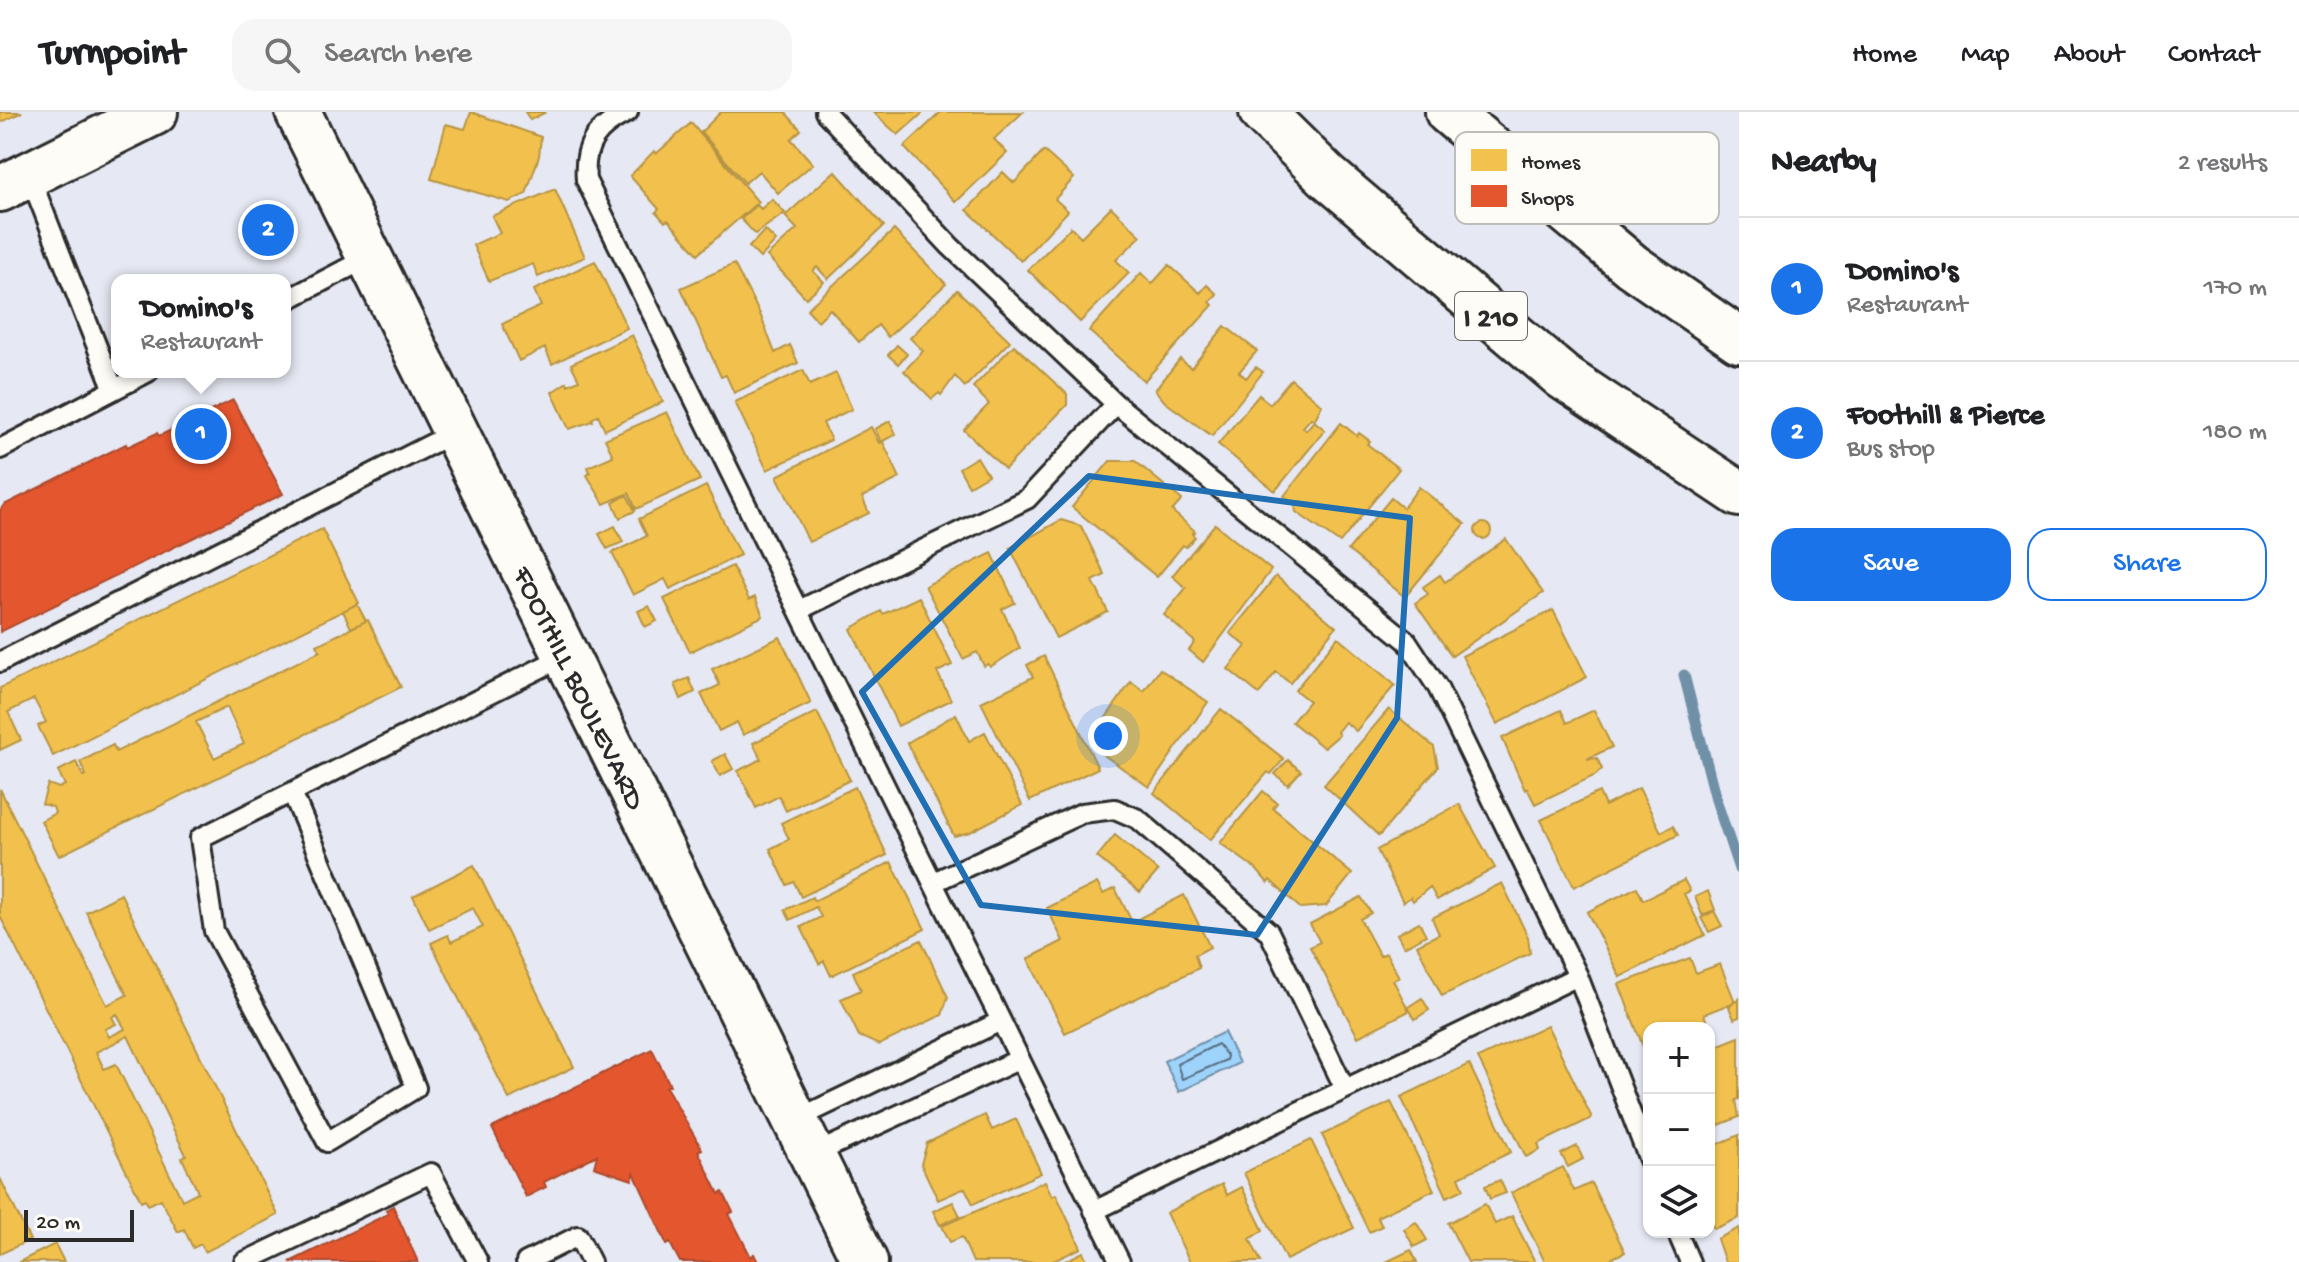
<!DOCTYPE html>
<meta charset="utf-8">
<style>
:root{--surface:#fff;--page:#f6f6f6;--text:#202124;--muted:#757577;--line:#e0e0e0;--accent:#1a73e8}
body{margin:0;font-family:"Gochi Hand",sans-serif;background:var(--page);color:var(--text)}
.controls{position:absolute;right:24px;bottom:24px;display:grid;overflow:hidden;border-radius:16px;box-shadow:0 2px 6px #0004}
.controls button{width:72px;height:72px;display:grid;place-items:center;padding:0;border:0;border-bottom:2px solid var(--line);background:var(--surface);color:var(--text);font:40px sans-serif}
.scale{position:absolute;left:24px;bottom:20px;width:110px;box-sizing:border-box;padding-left:8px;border:4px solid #2b2b2b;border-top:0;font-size:22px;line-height:28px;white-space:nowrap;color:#2b2b2b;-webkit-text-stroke:6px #fdfcf7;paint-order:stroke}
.you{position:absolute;left:1108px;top:624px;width:28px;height:28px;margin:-20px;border:6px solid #fff;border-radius:50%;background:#1a73e8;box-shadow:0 0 0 12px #1a73e833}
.badge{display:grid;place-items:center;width:52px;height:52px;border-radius:50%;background:var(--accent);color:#fff;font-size:26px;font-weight:700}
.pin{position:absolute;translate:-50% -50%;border:4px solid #fff;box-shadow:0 2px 8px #0006}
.popup{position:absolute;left:111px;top:162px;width:180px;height:104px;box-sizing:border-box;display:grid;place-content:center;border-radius:16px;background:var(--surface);filter:drop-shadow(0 2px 6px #0005);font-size:26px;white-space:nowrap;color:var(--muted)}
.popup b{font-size:30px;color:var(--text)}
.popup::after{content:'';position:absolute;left:50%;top:100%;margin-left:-16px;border:16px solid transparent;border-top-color:var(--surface)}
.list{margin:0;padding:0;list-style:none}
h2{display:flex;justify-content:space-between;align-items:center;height:104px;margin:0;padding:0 32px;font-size:34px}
h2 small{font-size:26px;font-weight:400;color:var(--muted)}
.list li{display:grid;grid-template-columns:52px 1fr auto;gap:24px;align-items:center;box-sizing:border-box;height:144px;padding:0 32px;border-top:2px solid var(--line)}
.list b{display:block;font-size:30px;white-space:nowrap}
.list p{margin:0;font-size:26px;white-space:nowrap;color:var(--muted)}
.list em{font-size:26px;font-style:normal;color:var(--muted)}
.actions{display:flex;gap:16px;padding:24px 32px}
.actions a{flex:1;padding:18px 0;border:2px solid var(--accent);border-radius:24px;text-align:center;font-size:28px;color:var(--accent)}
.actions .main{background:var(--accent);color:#fff}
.icon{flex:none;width:44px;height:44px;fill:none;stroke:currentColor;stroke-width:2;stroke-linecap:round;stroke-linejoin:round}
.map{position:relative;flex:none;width:1739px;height:1150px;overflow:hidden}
header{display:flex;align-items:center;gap:48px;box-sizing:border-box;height:112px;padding:0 40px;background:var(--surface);border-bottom:2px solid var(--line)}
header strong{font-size:38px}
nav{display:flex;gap:44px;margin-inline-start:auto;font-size:28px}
.search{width:560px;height:72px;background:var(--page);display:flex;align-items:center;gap:20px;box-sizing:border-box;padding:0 28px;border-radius:24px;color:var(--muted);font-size:30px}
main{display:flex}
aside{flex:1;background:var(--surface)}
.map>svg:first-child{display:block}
.water{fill:#9ed3fc;stroke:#7090a8;stroke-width:2}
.homes{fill:#f2c14e;stroke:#b69444;stroke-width:2;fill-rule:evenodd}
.shops{fill:#e4572e;stroke:#ac4a2d;stroke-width:2}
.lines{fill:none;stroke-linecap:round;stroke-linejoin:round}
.shore{stroke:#596e7f;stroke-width:2}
.stream{stroke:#7090a8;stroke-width:11}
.service-casing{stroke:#2b2b2b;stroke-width:24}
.tertiary-casing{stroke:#2b2b2b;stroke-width:50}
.primary-casing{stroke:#2b2b2b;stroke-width:50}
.motorway-casing{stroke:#2b2b2b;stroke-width:50}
.service{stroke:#fdfcf7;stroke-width:18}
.tertiary{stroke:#fdfcf7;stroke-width:44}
.primary{stroke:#fdfcf7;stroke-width:44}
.motorway{stroke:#fdfcf7;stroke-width:44}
.marked{fill:none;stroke:#1f6fb2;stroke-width:6;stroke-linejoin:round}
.labels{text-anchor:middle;stroke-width:8;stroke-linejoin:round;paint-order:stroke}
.shield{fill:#fdfcf7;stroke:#6a6a68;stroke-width:2}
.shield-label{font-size:28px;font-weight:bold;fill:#2b2b2b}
.street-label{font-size:30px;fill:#2b2b2b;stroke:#fdfcf7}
.key{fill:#fdfcf7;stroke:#bebdba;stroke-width:2}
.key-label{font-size:22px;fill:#2b2b2b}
</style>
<header>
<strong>Turnpoint</strong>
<div class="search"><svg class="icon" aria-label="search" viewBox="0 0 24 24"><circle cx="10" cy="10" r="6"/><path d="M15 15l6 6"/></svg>Search here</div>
<nav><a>Home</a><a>Map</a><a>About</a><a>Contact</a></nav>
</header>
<main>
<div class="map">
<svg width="1739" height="1150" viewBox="0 0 1739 1150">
<rect width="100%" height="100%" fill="#e6e8f3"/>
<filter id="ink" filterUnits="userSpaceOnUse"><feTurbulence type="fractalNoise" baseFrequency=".0125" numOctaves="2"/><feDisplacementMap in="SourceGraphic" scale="16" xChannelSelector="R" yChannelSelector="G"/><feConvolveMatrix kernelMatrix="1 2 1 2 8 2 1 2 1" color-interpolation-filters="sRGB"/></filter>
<g filter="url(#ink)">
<path class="water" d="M1224,920L1239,951L1179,980L1164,949Z"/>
<path class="homes" d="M0,0H22L0,11Z
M471,0L541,25L539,44L526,82L509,90L431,67L446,12L465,17Z
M525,0H546L530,8Z
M721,0H785L801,18L791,27L813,52L778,81L759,59L745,71L701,20Z
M873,0H924L898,23Z
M941,0H1023L994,27L1007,41L956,90L904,35Z
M691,11L758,90L698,142L668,108L665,110L656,100L659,97L630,64L654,39L656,42Z
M1044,39L1074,66L1055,87L1068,99L1021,149L967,98L1003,60L1014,71Z
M835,59L884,114L828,167L817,155L813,159L824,170L806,186L767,144L797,117L785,104Z
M555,77L585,145L538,165L533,152L489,169L473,133L500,121L492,104Z
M772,87L785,101L755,122L741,107L757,93L761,97Z
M1111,95L1141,124L1116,148L1129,161L1080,210L1028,158L1071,115L1081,125Z
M765,118L776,129L760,146L749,135Z
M894,118L946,172L888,225L878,213L859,230L830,197L818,209L807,197Z
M595,149L627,216L552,252L545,236L519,249L502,212L541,194L534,178Z
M734,152L760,202L775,241L790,233L798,251L734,281L726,263L721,265L681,176Z
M1169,153L1200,181L1207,173L1217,182L1210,190L1213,193L1144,269L1089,219L1141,161L1152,172Z
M957,178L1010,229L965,275L955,264L941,283L939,281L932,287L904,259L923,239L910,226Z
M1225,214L1257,239L1239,260L1246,266L1256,255L1263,260L1212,324L1165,290L1155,278L1180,247L1191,256Z
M632,223L663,290L605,318L598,303L592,307L593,309L569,317L552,280L567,270L568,273L579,268L571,252Z
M897,233L907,242L898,252L888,243Z
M1014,233L1067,282V293L1005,357L964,318L989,292L973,275Z
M803,258L810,273L836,261L852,297L823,311L831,328L767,358L735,290Z
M1291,267L1322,293L1314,309L1311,306L1303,315L1306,318L1314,309L1325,318L1275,379L1218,332L1259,283L1270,292Z
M667,300L700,368L636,397L629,381L604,392L587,363L590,361L588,355L613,344L605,327Z
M890,309L896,322L881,330L875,317Z
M1341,311L1357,324L1359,321L1370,329L1367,332L1399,357L1340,431L1296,400L1295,393L1284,384Z
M871,315L879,331L883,330L900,366L862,385L869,401L809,430L777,364Z
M977,345L988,363L969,374L959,356Z
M1110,349H1135L1182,388L1172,399L1195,419L1192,422L1195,425L1186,435L1183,433L1157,465L1072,395Z
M706,374L740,443L670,477L665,467L633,483L612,441L647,424L639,407Z
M1419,375L1465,412L1405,485L1348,438L1391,386L1403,396Z
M627,383L635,399L620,406L613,391Z
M1061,408L1081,414L1105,463L1093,469L1108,500L1056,526L1010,436Z
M1475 419a8 8 0 1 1 16 0a8 8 0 1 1-16 0Z
M1215,412L1271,458L1203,550L1189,538L1195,530L1164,503L1186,476L1172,464Z
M615,414L623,430L607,437L599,422Z
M322,417L359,491L53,644L38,614L46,610L34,587L8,600L21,628L0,638V576Z
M1506,427L1543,481L1452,544L1415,491L1428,482L1423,475L1440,463L1445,470Z
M992,441L1015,491L1002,497L1020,536L990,555L988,552L984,554L977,540L963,547L925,474Z
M732,454L749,488L755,485L763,504L690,540L664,487Z
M1276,464L1336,515L1290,571L1276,560L1259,582L1228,557L1246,534L1230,521Z
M919,485L952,553L937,560L951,588L898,614L851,517L881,499L883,502Z
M357,492L366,509L351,516L343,499Z
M649,494L657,509L645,515L638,499Z
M1553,498L1587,565L1497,612L1462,544Z
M368,508L401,575L59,744L41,709L55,701L53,695L42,692L48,672L59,676L65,673L58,659L76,650L83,664L86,663L80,650L113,633L116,640L320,539L317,533ZM227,595L244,632L214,646L196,610Z
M780,525L811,591L743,623L737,610L719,619L701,582L720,573L712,557Z
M1338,525L1395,573L1356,619L1345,610L1337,620L1339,623L1324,636L1292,610L1309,589L1295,578Z
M1044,544L1098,656L1030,689L981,590L1033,565L1027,553Z
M1160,557L1208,590L1149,675L1101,641L1093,624L1131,570L1144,579Z
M689,566L695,580L681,587L675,572Z
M1221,597L1284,647L1271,662L1268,660L1210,728L1154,681Z
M1389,597L1434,635L1438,655L1379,724L1324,673Z
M1561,598L1567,611L1594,598L1612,635L1587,647L1597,646L1602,657L1596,663L1535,692L1527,676L1525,678L1502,626Z
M817,600L850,668L786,699L779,684L756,696L738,659L761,647L753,631Z
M956,602L969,629L985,620L1022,693L970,720L954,724L907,631Z
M725,642L733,657L720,664L712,649Z
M1288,648L1301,659L1288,673L1275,662Z
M855,675L887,743L801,785L794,770L787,773L770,737L789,727L781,711Z
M1639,676L1661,720L1673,714L1678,723L1574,775L1541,708L1599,680L1605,694Z
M0,677L107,893L127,883L86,800L121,782L278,1103L205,1140L201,1132L193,1136L184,1117L178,1120L161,1087L148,1093L145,1087L141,1089L0,804ZM117,902L125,917L109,925L105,917L116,912L112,905ZM128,924L186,1043L182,1046L198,1080L182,1088L116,952L104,957L96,940Z
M1263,679L1277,691L1273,696L1352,762L1326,794L1300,796L1270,768L1268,771L1256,757L1220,731Z
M1459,692L1495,756L1437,788L1430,775L1413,789L1411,785L1403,790L1377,738Z
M1115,723L1158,759L1140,780L1097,745Z
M891,750L925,817L831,864L824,849L819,852L801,815L821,805L816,795L790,808L785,798L812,785L814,789Z
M474,753L574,955L509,987L431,831L448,823L451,830L483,815L473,796L429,817L413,784Z
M1684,768L1690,779L1684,782L1705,823L1620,865L1587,800L1637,775L1643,788Z
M1097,771L1103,782L1115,776L1132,810L1184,783L1210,835L1195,843L1199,856L1065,921L1028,847L1063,829L1047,796Z
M1502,771L1528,825L1530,841L1442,884L1417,833L1439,822L1432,806Z
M1708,779L1715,798L1702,803L1695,785Z
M1361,785L1371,801L1360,807L1380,844L1386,841L1399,865L1393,868L1409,899L1358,925L1310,835L1320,830L1310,812Z
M1714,799L1722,814L1709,820L1701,806Z
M1419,810L1426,823L1404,835L1397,822Z
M921,828L948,885L942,903L879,933L859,924L841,887L861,878L853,860Z
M1690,846L1696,861L1720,852L1735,890L1704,902L1709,916H1649L1647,945L1619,872Z
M1422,886L1429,898L1415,907L1408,895Z
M1739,886V905L1734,907L1729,895Z
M1547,913L1592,1006L1538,1032L1540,1038L1526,1045L1478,946Z
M1739,925V987L1736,988L1739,1005L1709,1017V937Z
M1469,952L1511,1040L1459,1065L1464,1077L1447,1085L1401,985Z
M1391,990L1434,1078L1377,1105L1382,1114L1369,1120L1322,1023Z
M985,1003L992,1018L1016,1007L1041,1061L973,1092L965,1076L938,1088L921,1052L927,1031Z
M1739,1023V1106L1714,1117L1709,1106V1036Z
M1311,1028L1354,1116L1286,1148L1244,1061Z
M1577,1034L1583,1047L1568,1055L1561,1042Z
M1563,1055L1574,1079L1591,1071L1625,1140L1604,1150H1545L1511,1081Z
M0,1066L30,1128L0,1142Z
M1500,1068L1506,1081L1490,1087L1485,1074Z
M1045,1069L1052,1084L1056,1082L1081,1136L1051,1150H973L962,1125L950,1130L942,1114Z
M1222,1072L1227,1083L1242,1075L1263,1118L1250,1127L1261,1150H1190L1166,1101Z
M953,1090L960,1104L940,1113L933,1099Z
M1485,1092L1495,1112L1512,1104L1535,1150H1468L1448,1111Z
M1416,1110L1427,1128L1414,1135L1404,1117Z
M1739,1116V1150H1725L1717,1127Z
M55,1132L64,1150H19Z
M1411,1138L1417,1150H1386Z
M1083,1140L1088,1150H1063Z"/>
<path class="shops" d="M233,288L283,382L0,520V398L4,393L126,332L127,335L157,321L159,324Z
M652,937L670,973L666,975L702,1037L698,1039L719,1082L723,1080L733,1100L729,1102L751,1145L754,1142L758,1150H680L670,1131L667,1133L634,1061L632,1068L594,1055L597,1043L544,1070L546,1075L526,1085L492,1016Z
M393,1094L418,1150H290L388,1102L386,1098Z"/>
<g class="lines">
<path class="shore" d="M1218,932L1227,944L1226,948L1182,967L1177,952Z"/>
<path class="stream" d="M1684,563L1717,691L1739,757"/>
<defs>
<path id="service" d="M628,0C596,16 583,32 586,68L1120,1150
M825,0L950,134L1116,292L1407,529L1438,576L1578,864L1649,1048
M29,62L114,278
M285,189L369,145
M0,337L148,260
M799,498L1027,387L1116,292
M0,550L455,320
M292,680L416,976L327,1030L214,819L200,726L565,544
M934,770L1082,701L1115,697L1138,707L1269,820L1345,977
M795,1008L1001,909
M812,1043L1020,947
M1094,1099L1578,864
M1677,1120L1690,1150
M244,1150L431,1061L478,1150
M526,1150L578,1124L591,1150"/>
<path id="tertiary" d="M0,77L155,0"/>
<path id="primary" d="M298,0L865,1150"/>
<path id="motorway" d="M1262,0L1327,64L1563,265L1739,382
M1448,0L1632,154L1739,228"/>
</defs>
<use href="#service" class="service-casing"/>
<use href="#tertiary" class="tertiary-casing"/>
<use href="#primary" class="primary-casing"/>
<use href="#motorway" class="motorway-casing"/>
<use href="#service" class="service"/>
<use href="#tertiary" class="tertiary"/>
<use href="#primary" class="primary"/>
<use href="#motorway" class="motorway"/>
</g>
</g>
<path class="marked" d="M1089,364L1410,406L1397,606L1257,823L981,793L862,580Z"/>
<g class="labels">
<rect class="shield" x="1455" y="180" width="72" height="48" rx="6"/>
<g class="shield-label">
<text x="1491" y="214">I 210</text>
</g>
<g class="street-label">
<text transform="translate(581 575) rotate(64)" y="10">FOOTHILL BOULEVARD</text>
</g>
</g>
<rect x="1455" y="20" width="264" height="92" rx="12" class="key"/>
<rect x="1471" y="37" width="36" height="22" fill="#f2c14e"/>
<rect x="1471" y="73" width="36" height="22" fill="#e4572e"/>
<g class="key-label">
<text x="1521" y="56">Homes</text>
<text x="1521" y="92">Shops</text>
</g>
</svg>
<div class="controls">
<button>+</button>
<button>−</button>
<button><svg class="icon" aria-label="layers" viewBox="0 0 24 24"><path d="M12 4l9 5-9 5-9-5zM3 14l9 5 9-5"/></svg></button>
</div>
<div class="scale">20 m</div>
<div class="you"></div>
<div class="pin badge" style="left:201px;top:322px">1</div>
<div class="popup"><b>Domino's</b>Restaurant</div>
<div class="pin badge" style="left:268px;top:118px">2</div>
</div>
<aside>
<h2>Nearby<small>2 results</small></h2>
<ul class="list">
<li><span class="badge">1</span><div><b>Domino's</b><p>Restaurant</p></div><em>170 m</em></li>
<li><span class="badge">2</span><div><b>Foothill &amp; Pierce</b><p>Bus stop</p></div><em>180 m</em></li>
</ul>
<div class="actions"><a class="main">Save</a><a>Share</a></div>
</aside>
</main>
